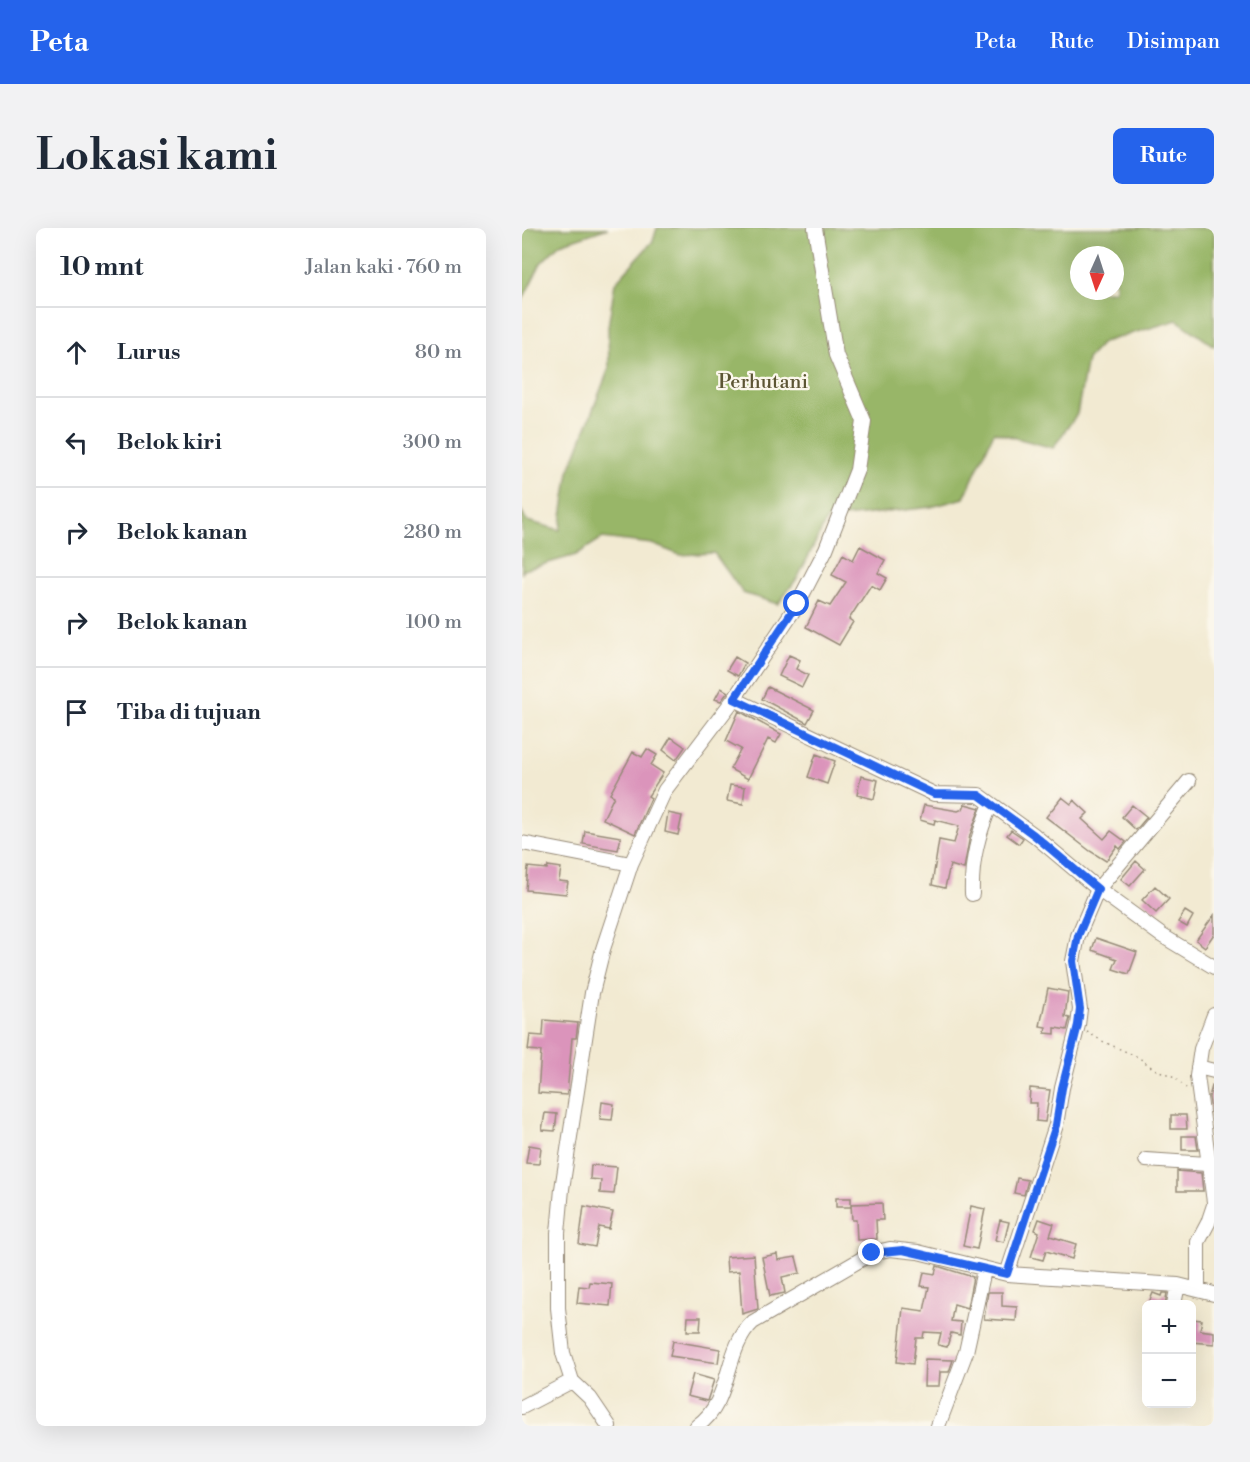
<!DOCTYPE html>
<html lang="id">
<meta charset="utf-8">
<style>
:root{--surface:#fff;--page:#f2f2f3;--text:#1f2937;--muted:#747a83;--line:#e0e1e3;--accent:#2563eb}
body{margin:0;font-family:"Libre Bodoni",serif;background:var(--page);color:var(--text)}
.controls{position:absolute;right:18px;bottom:18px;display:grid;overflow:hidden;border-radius:9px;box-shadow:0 6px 24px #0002}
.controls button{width:54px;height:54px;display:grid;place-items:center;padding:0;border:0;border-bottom:2px solid var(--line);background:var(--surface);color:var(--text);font:30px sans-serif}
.compass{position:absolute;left:548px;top:18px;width:54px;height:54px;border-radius:50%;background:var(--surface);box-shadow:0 6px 24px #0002;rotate:183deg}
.stop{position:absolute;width:18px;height:18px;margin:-14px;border:4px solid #2563eb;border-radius:50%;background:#fff}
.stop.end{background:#2563eb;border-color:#fff;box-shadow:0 2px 6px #0008}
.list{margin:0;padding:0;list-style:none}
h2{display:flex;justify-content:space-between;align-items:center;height:78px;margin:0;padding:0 24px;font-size:26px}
h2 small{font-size:20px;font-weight:400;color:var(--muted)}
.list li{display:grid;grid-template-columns:39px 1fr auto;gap:18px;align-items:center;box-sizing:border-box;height:90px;padding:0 24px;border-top:2px solid var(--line)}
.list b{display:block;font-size:22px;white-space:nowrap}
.list em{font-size:20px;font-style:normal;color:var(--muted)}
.icon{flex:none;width:33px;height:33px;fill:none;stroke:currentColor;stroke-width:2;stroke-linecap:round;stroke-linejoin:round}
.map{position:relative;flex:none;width:692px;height:1198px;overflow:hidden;border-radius:9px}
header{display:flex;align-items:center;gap:36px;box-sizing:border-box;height:84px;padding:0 30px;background:var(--accent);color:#fff}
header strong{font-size:28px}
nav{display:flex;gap:33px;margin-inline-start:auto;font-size:21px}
.intro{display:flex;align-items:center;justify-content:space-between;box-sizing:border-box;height:144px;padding:0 36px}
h1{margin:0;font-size:42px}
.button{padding:15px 27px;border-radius:9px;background:var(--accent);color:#fff;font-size:21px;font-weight:700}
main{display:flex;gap:36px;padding:0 36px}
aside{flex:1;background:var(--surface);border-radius:9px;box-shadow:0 6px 24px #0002}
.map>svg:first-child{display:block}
.forest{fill:#98b668;stroke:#6a7043;stroke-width:1.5;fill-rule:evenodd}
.building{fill:#db94bb}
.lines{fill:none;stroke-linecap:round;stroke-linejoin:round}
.minor-casing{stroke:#968a78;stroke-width:16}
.path{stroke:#968a78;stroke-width:1.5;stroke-dasharray:1.5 4.5;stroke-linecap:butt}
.minor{stroke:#fff;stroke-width:14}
.route{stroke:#2563eb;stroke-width:8}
.labels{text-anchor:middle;stroke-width:4.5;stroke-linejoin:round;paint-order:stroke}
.park-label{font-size:20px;fill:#5c5534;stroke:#fbf7ec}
</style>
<header>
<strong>Peta</strong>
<nav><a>Peta</a><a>Rute</a><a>Disimpan</a></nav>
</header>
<div class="intro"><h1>Lokasi kami</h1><a class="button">Rute</a></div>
<main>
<aside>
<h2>10 mnt<small>Jalan kaki · 760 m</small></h2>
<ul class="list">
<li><svg class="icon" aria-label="ahead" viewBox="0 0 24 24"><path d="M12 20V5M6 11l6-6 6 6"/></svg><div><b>Lurus</b></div><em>80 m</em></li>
<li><svg class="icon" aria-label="left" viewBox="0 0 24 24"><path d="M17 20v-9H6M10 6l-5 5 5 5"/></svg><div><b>Belok kiri</b></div><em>300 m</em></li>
<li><svg class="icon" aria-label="right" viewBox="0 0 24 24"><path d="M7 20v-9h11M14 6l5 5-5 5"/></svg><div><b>Belok kanan</b></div><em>280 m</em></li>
<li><svg class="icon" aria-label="right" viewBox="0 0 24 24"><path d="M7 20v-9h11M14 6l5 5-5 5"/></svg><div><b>Belok kanan</b></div><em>100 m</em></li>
<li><svg class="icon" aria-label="arrive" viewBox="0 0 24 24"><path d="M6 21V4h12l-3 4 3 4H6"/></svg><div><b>Tiba di tujuan</b></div></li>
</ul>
</aside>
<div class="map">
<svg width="692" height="1198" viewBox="0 0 692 1198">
<rect width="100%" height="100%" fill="#fbf7ec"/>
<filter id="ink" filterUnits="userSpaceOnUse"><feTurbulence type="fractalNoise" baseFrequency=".0167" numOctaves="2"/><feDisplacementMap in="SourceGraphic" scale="12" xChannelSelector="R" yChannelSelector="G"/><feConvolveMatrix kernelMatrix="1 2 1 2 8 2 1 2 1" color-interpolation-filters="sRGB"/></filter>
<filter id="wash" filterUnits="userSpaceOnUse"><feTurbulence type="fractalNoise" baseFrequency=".008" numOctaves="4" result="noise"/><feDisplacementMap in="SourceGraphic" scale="24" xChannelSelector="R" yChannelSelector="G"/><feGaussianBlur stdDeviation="1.35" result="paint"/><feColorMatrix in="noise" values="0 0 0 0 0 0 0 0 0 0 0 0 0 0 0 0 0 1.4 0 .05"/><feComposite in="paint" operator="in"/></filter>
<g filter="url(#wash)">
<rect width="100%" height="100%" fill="#f2ead2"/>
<path class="forest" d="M0,0H86L38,16L19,35L0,73Z
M135,0H692V118L655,92L581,114L565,131L555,186L531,220L472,204L442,270L409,279L305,291L276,349L256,376L221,365L192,325L158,327L130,316L80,310L54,327L2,342L0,345V284L5,293L38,302L47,244L87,140L86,99L93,55L131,13ZM557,27H593V63H557Z"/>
<g id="blocks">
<path class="building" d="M338,318L363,332L356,345L365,350L358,362L349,357L327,391L331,394L317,417L284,399L297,373L308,378L324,354L310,347L321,326L331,332Z
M267,427L278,432L274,441L286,447L280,459L257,448Z
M213,429L223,435L216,448L205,442Z
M246,459L292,482L285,495L240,471Z
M199,460L206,464L199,473L193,471Z
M217,483L259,506L254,515L246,511L226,551L208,541L219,521L204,513Z
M149,509L163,519L154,532L141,522Z
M125,521L135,527L129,537L141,545L126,568L129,570L113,606L81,591L92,568L88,566L111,524L120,529Z
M294,526L313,533L305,556L286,549Z
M339,548L356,552L352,571L335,567Z
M208,557L223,559L221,576L205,573Z
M540,569L549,576L552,572L566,585L560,591L582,611L589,603L604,614L598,621L595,618L584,633L568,623L524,589Z
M443,576L458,580L448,607L442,641L428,637L423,660L410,657L417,612L432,615L437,598L413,592L412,596L398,592L402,577L436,583L441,581Z
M610,577L625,589L614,602L600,589Z
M146,585L160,588L156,607L143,604Z
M489,602L501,610L497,616L485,607Z
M63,603L99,609L96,622L61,616Z
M614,633L623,641L608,658L599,651Z
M26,638L39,640L37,653L46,654L44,666L4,662L6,639L25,641Z
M633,658L647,671L634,685L620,672Z
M663,683L671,688L665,699L656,694Z
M692,687V706L683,719L674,712Z
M574,710L615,724L607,746L591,741L595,731L570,722Z
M526,760L546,764L543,789L548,790L545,802L533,800V806L523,805L524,799L518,798Z
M22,792L56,795L54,810H50L45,867L16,865L19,823L6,822L8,807L21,808Z
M690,858L692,859V889L690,888L687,869Z
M508,860L528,862L523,894L514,893L515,875H507Z
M80,874L92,876L90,892L78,891Z
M23,885L35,886L33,903L20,902Z
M649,887H664L665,901H649Z
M660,908H674L676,922H660Z
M7,917L19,919L17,936L4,935Z
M69,937L95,939L92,966L78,965L79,952L68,951Z
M655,943L679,945L681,963H655Z
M495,950L506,952L502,967L492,965Z
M314,970H329V979H314Z
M360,975L361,992H354L355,1011L335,1012L334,992H330L329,976Z
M62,978L91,984L87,1001L77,999L73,1019L57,1016Z
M449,978L463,981L455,1021L441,1018Z
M517,991L532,996L528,1008L554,1016L550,1031L524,1023L521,1032L509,1029L517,1004L513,1002Z
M478,992L487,994L482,1014L473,1012Z
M255,1026L256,1032L274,1029L278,1045L260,1049L263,1065L248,1068L240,1029Z
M232,1027L236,1081L220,1086L217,1043L205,1044L204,1029Z
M415,1038L451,1049L445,1080L432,1076L429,1093L439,1094L438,1107L429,1105L425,1119L416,1117L419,1105L402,1104L401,1110H394L391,1136L375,1134L381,1080L402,1083L407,1059L399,1058L402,1044L413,1046Z
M68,1054L90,1056L88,1078L55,1075L57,1058L67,1059Z
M466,1064H480V1078L495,1079L494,1093L462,1091Z
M631,1065L639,1068L640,1065H645L643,1077H626Z
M166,1089H179L178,1103H165Z
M669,1091L680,1092L678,1102L692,1104V1116L669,1114Z
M151,1113L198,1121L196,1135L148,1128Z
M403,1131L431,1132L427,1144H418L417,1158H402Z
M171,1146L192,1152L185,1173L165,1168Z"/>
</g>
</g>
<g filter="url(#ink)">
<use href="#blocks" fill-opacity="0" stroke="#968a78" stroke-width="1.5"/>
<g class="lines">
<defs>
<path id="minor" d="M212,471L412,566L457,567L512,607L576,661L639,707L692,739
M0,615L109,636
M450,666C449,633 456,606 469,576
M692,787L679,821L675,848L692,974
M676,839L692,843
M624,932L685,936
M485,1046L534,897L540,860L556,797L558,781L551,733L556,708L576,661L667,553
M676,1060V1014L686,995L692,977
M652,1076L656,1057
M0,1179L50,1153
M87,1198L68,1170L50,1153L41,1125L36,1080V1005L40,961L70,765L81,721L109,636L143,562L212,471L275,377L304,321L335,242L342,193L314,127L293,0
M175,1198C211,1173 201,1122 231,1094L350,1025L368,1021L396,1024L485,1046L656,1057L692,1066
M416,1198L444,1124L462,1042"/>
</defs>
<use href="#minor" class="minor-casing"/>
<path class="path" d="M565,804L582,814L616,829L632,841L653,849L664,860"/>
<use href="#minor" class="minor"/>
</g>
</g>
<g class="lines" filter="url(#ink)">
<path class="route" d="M275,376L212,471L412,566L457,567L512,607L576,661L556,708L551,733L558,781L556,797L540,860L534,897L485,1046L381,1022L350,1025"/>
</g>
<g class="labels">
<g class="park-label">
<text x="241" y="160">Perhutani</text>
</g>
</g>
</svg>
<div class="controls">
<button>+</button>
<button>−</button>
</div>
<svg class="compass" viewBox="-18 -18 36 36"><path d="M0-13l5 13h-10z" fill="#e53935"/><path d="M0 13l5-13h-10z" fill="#747a83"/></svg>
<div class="stop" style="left:275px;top:376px"></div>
<div class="stop end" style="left:350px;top:1025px"></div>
</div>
</main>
